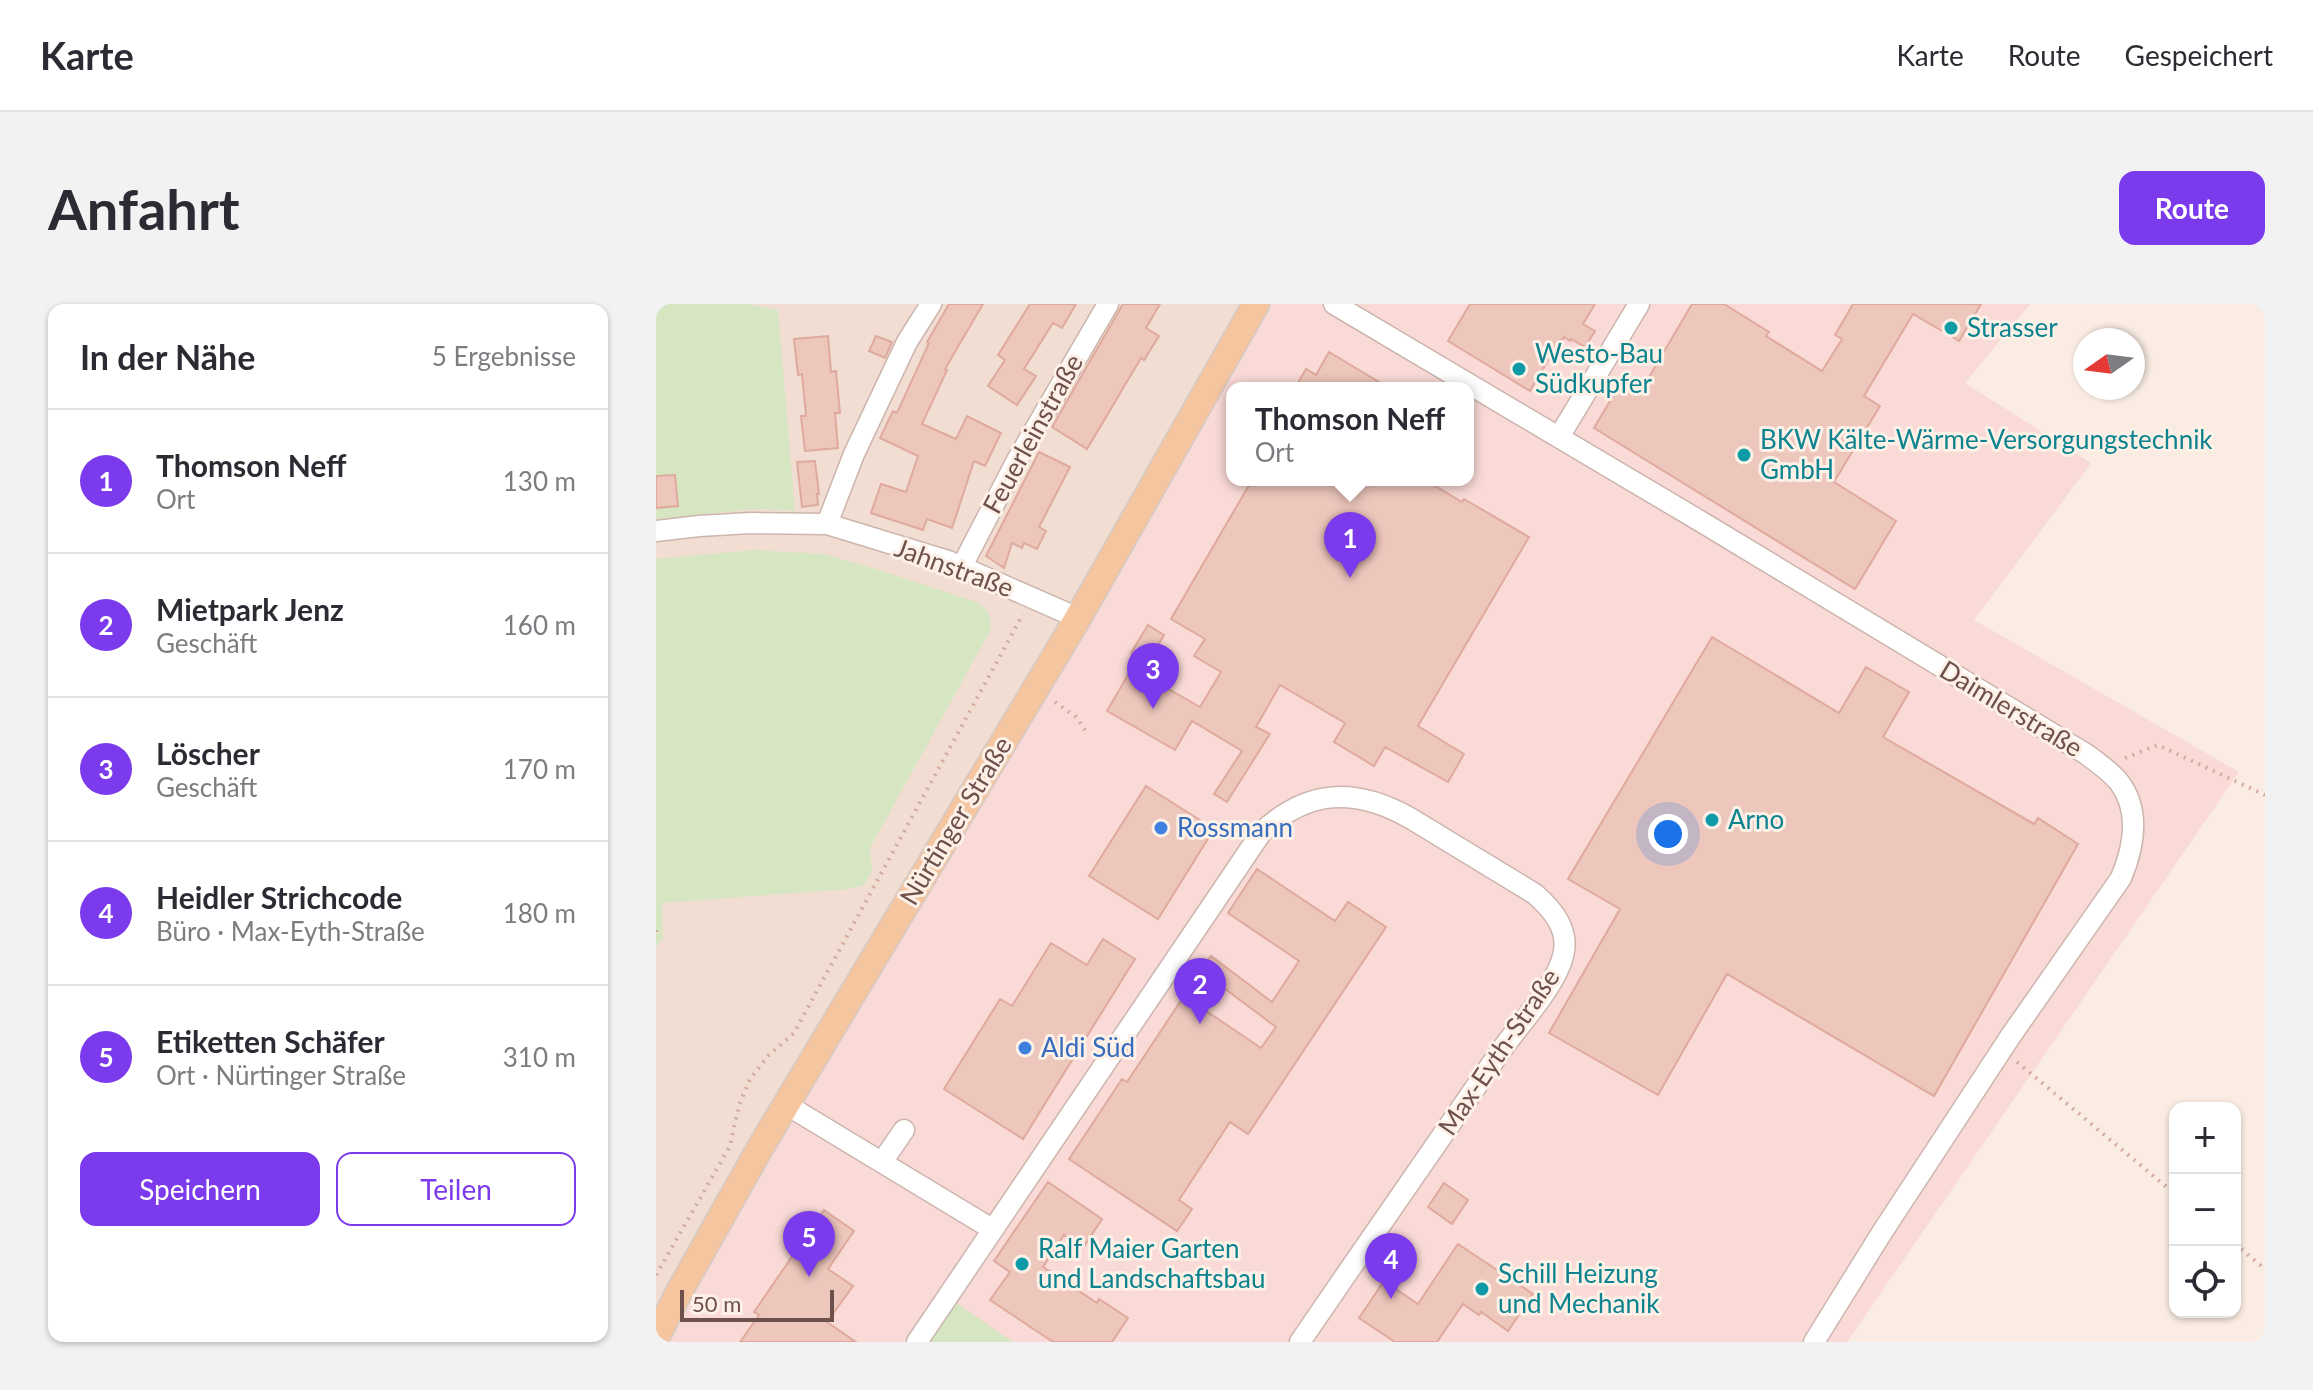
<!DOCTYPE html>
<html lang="de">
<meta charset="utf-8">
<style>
:root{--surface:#fff;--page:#f2f2f3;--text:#2b2b33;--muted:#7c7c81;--line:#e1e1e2;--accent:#7c3aed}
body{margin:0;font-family:Lato,sans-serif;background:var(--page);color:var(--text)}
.controls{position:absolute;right:24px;bottom:24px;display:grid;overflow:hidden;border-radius:16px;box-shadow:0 2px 6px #0004}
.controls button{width:72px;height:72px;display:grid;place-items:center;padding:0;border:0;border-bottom:2px solid var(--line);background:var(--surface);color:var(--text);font:40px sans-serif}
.compass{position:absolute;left:1417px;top:24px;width:72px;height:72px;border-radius:50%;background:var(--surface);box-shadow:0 2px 6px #0004;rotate:256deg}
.scale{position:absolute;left:24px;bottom:20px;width:154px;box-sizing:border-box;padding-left:8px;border:4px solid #6f514b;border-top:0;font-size:22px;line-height:28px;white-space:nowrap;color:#6f514b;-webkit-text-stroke:6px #fdf1e7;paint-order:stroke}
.you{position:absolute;left:1012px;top:530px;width:28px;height:28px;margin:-20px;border:6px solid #fff;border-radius:50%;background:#1a73e8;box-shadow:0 0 0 12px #1a73e833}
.badge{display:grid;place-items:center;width:52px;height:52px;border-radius:50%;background:var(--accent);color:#fff;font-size:26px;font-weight:700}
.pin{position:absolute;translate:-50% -66px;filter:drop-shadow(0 2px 4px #0008)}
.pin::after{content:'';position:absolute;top:42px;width:28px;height:24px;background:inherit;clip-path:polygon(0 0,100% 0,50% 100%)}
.popup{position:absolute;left:570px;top:78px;width:248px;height:104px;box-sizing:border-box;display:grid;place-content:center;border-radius:16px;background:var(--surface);filter:drop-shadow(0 2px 6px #0005);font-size:26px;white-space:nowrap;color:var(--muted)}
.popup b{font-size:30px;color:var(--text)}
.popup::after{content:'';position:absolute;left:50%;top:100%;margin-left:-16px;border:16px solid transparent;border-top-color:var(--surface)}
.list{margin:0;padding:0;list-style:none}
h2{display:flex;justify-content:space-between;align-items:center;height:104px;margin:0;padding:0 32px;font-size:34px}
h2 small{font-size:26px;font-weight:400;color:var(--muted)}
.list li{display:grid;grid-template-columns:52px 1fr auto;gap:24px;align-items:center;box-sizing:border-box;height:144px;padding:0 32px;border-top:2px solid var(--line)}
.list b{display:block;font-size:30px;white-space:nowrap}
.list p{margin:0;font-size:26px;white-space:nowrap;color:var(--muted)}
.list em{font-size:26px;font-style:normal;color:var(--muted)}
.actions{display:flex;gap:16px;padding:24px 32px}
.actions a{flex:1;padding:18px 0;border:2px solid var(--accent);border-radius:16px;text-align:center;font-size:28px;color:var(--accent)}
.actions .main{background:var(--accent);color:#fff}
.icon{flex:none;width:44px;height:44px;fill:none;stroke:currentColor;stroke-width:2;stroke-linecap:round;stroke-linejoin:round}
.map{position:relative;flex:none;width:1609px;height:1038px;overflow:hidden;border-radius:16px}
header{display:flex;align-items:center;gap:48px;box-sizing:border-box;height:112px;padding:0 40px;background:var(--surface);border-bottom:2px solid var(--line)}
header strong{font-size:38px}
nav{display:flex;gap:44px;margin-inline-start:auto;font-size:28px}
.intro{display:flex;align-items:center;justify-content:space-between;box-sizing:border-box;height:192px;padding:0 48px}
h1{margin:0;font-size:56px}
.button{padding:20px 36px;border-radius:16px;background:var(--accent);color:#fff;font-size:28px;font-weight:700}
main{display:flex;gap:48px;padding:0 48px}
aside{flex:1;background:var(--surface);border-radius:16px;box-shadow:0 2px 6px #0004}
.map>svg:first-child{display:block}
.residential{fill:#f1ddd1}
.commercial{fill:#fadad6;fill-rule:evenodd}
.green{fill:#d7e6c2}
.building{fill:#edc6bc;stroke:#dfaa9d;stroke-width:2}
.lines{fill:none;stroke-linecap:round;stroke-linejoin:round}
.minor-casing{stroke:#ccb5ad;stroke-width:23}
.major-casing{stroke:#d4cbc9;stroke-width:29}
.path{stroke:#d2aa9f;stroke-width:4;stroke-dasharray:2 6;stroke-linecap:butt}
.minor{stroke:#fff;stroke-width:20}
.major{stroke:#f4c59f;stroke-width:26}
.culture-dot{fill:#0f9aa8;stroke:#fdf1e7;stroke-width:3}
.shop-dot{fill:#3f7fe0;stroke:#fdf1e7;stroke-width:3}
.labels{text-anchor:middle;stroke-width:6;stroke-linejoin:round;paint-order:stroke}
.culture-label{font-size:26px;fill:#0d838f;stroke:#fdf1e7;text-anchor:start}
.street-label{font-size:26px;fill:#6f514b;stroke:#fdf1e7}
.shop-label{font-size:26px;fill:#366cbe;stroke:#fdf1e7;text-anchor:start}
</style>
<header>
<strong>Karte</strong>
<nav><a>Karte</a><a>Route</a><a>Gespeichert</a></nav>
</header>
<div class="intro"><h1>Anfahrt</h1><a class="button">Route</a></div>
<main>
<aside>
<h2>In der Nähe<small>5 Ergebnisse</small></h2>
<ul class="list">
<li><span class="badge">1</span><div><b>Thomson Neff</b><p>Ort</p></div><em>130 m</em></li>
<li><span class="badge">2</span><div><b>Mietpark Jenz</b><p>Geschäft</p></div><em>160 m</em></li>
<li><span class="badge">3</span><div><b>Löscher</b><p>Geschäft</p></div><em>170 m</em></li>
<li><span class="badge">4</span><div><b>Heidler Strichcode</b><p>Büro · Max-Eyth-Straße</p></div><em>180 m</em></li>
<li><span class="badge">5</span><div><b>Etiketten Schäfer</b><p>Ort · Nürtinger Straße</p></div><em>310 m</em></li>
</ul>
<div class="actions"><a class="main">Speichern</a><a>Teilen</a></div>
</aside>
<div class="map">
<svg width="1609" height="1038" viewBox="0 0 1609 1038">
<rect width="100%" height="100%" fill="#faece2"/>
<path class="residential" d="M0,0H600L0,1034Z"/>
<path class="commercial" d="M600,0H1374L1309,79L1435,159L1318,316L1583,468L1191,1038H0ZM576,84H812V176H576Z"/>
<path class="green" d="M0,0H91L122,6L139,207L101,205L0,215Z
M98,246L168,250L223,266L320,298C332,305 335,311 335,325L214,544L216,567L208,581L193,585L6,599L7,634L0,643V255Z
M299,998L357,1038H273Z"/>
<path class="building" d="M293,0H327L289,65L291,66L266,120L300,135L311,112L345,129L329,162L318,157L296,224L271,215L267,226L215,209L225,180L250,188L262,152L224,134L237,107L241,109L273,39L271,38Z
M374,0H420L406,24L397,19L368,65L380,72L361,101L332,82L349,56L342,51Z
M467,0H504L490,24L503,32L488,56L485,54L431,145L396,123Z
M814,0H939L927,20L939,27L929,43L915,35L914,37L908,33L906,37L904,36L874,87L792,37Z
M1036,0H1068L1113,28L1110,32L1166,67L1186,35L1179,31L1197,0H1325L1303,37L1257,10L1208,92L1224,102L1178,178L1240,217L1199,285L938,124L968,74L986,85Z
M172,32L175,68L180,67L184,109H179L182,144L149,147L145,112H150L146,70L142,71L138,35Z
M220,32L236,38L229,54L213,47Z
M673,48L733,84H639L650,65L660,71Z
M383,148L414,163L383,223L390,227L381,245L368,239L366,244L356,239L348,264L330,252Z
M159,157L163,190H161L162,201L146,203L141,158Z
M19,171L22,202L0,204V172Z
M596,176H769L806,198L808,195L873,233L762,422L808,450L792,478L729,443L718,462L678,438L689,419L624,381L600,423L614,430L571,498L558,490L586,447L536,417L519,446L451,407L476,364L544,403L565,368L538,352L549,335L515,315Z
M492,321L508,331L491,359L475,349Z
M1056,333L1183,409L1210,363L1253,388L1227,433L1378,520L1382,514L1422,540L1278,792L1071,670L1002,791L893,729L964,605L912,575Z
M490,482L558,525L502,615L433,572Z
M601,565L679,617L692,598L730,623L592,830L574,818L523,896L536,905L521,927L413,855L466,775L471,778L528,692L605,744L620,723L544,666L555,652L616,698L643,657L572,609Z
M447,635L479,655L367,835L288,785L344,695L356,702L395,639L431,661Z
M392,878L446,915L427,944L408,931L387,963L441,999L443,995L472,1014L456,1038H397L334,996L354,968L338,957Z
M788,879L812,896L796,920L772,903Z
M168,906L198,927L172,965L197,982L171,1018L200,1038H84L103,1011L98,1008Z
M802,940L877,990L852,1027L825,1008L823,1011L807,1000L781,1038H739L703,1014L728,977L762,1000Z"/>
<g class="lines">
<defs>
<path id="minor" d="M678,0L1044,217L1430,450C1441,458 1454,467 1463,478C1485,507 1478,543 1465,574L1354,733L1225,930L1158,1038
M903,133L983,0
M171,220L198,150L251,38L275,0
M0,227L43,222L95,219L171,220L292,257L422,314
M306,262L360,158L452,0
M131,801L336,925
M226,858L248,826
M261,1038L605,529C651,485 699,483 754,514L879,590C897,606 914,626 907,652C900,682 862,722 844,748C777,845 710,941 644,1038"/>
<path id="major" d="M0,1034L23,988L104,844L422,314L600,0"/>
</defs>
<use href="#minor" class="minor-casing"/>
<use href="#major" class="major-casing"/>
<path class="path" d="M399,398L420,413L429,426
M1469,454L1502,441L1609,491
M0,626V632
M1361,758L1519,890
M1579,940L1609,965
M0,971L74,842L83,801L94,775L112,752L138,729L367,310"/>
<use href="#minor" class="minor"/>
<use href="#major" class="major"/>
</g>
<g class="culture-dot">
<circle cx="1295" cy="24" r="8"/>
<circle cx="863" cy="65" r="8"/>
<circle cx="1088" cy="151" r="8"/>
<circle cx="1056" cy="516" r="8"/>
<circle cx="366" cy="960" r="8"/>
<circle cx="826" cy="985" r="8"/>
</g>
<g class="shop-dot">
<circle cx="505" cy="524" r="8"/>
<circle cx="369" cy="744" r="8"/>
</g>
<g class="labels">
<g class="culture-label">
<text x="1311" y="33">Strasser</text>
<text x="879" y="59">Westo-Bau<tspan x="879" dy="30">Südkupfer</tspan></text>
<text x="1104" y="145">BKW Kälte-Wärme-Versorgungstechnik<tspan x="1104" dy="30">GmbH</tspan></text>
<text x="1072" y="525">Arno</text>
<text x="382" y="954">Ralf Maier Garten<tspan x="382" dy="30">und Landschaftsbau</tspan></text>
<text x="842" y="979">Schill Heizung<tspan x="842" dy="30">und Mechanik</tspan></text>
</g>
<g class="street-label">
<text transform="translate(377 130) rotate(-61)" y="9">Feuerleinstraße</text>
<text transform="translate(298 264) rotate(20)" y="9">Jahnstraße</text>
<text transform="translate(1355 405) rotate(31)" y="9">Daimlerstraße</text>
<text transform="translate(300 517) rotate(-59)" y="9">Nürtinger Straße</text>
<text transform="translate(843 748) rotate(-56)" y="9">Max-Eyth-Straße</text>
</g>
<g class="shop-label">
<text x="521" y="533">Rossmann</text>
<text x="385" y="753">Aldi Süd</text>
</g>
</g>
</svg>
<div class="controls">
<button>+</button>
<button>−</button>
<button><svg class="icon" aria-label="locate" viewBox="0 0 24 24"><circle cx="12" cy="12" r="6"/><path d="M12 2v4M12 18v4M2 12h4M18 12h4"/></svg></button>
</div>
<svg class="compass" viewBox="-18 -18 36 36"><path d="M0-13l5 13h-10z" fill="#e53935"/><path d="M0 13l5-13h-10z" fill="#7c7c81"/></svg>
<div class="scale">50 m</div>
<div class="you"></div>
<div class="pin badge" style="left:694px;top:274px">1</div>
<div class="popup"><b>Thomson Neff</b>Ort</div>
<div class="pin badge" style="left:544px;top:720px">2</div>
<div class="pin badge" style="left:497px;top:405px">3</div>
<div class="pin badge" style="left:735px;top:995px">4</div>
<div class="pin badge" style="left:153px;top:973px">5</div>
</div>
</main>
